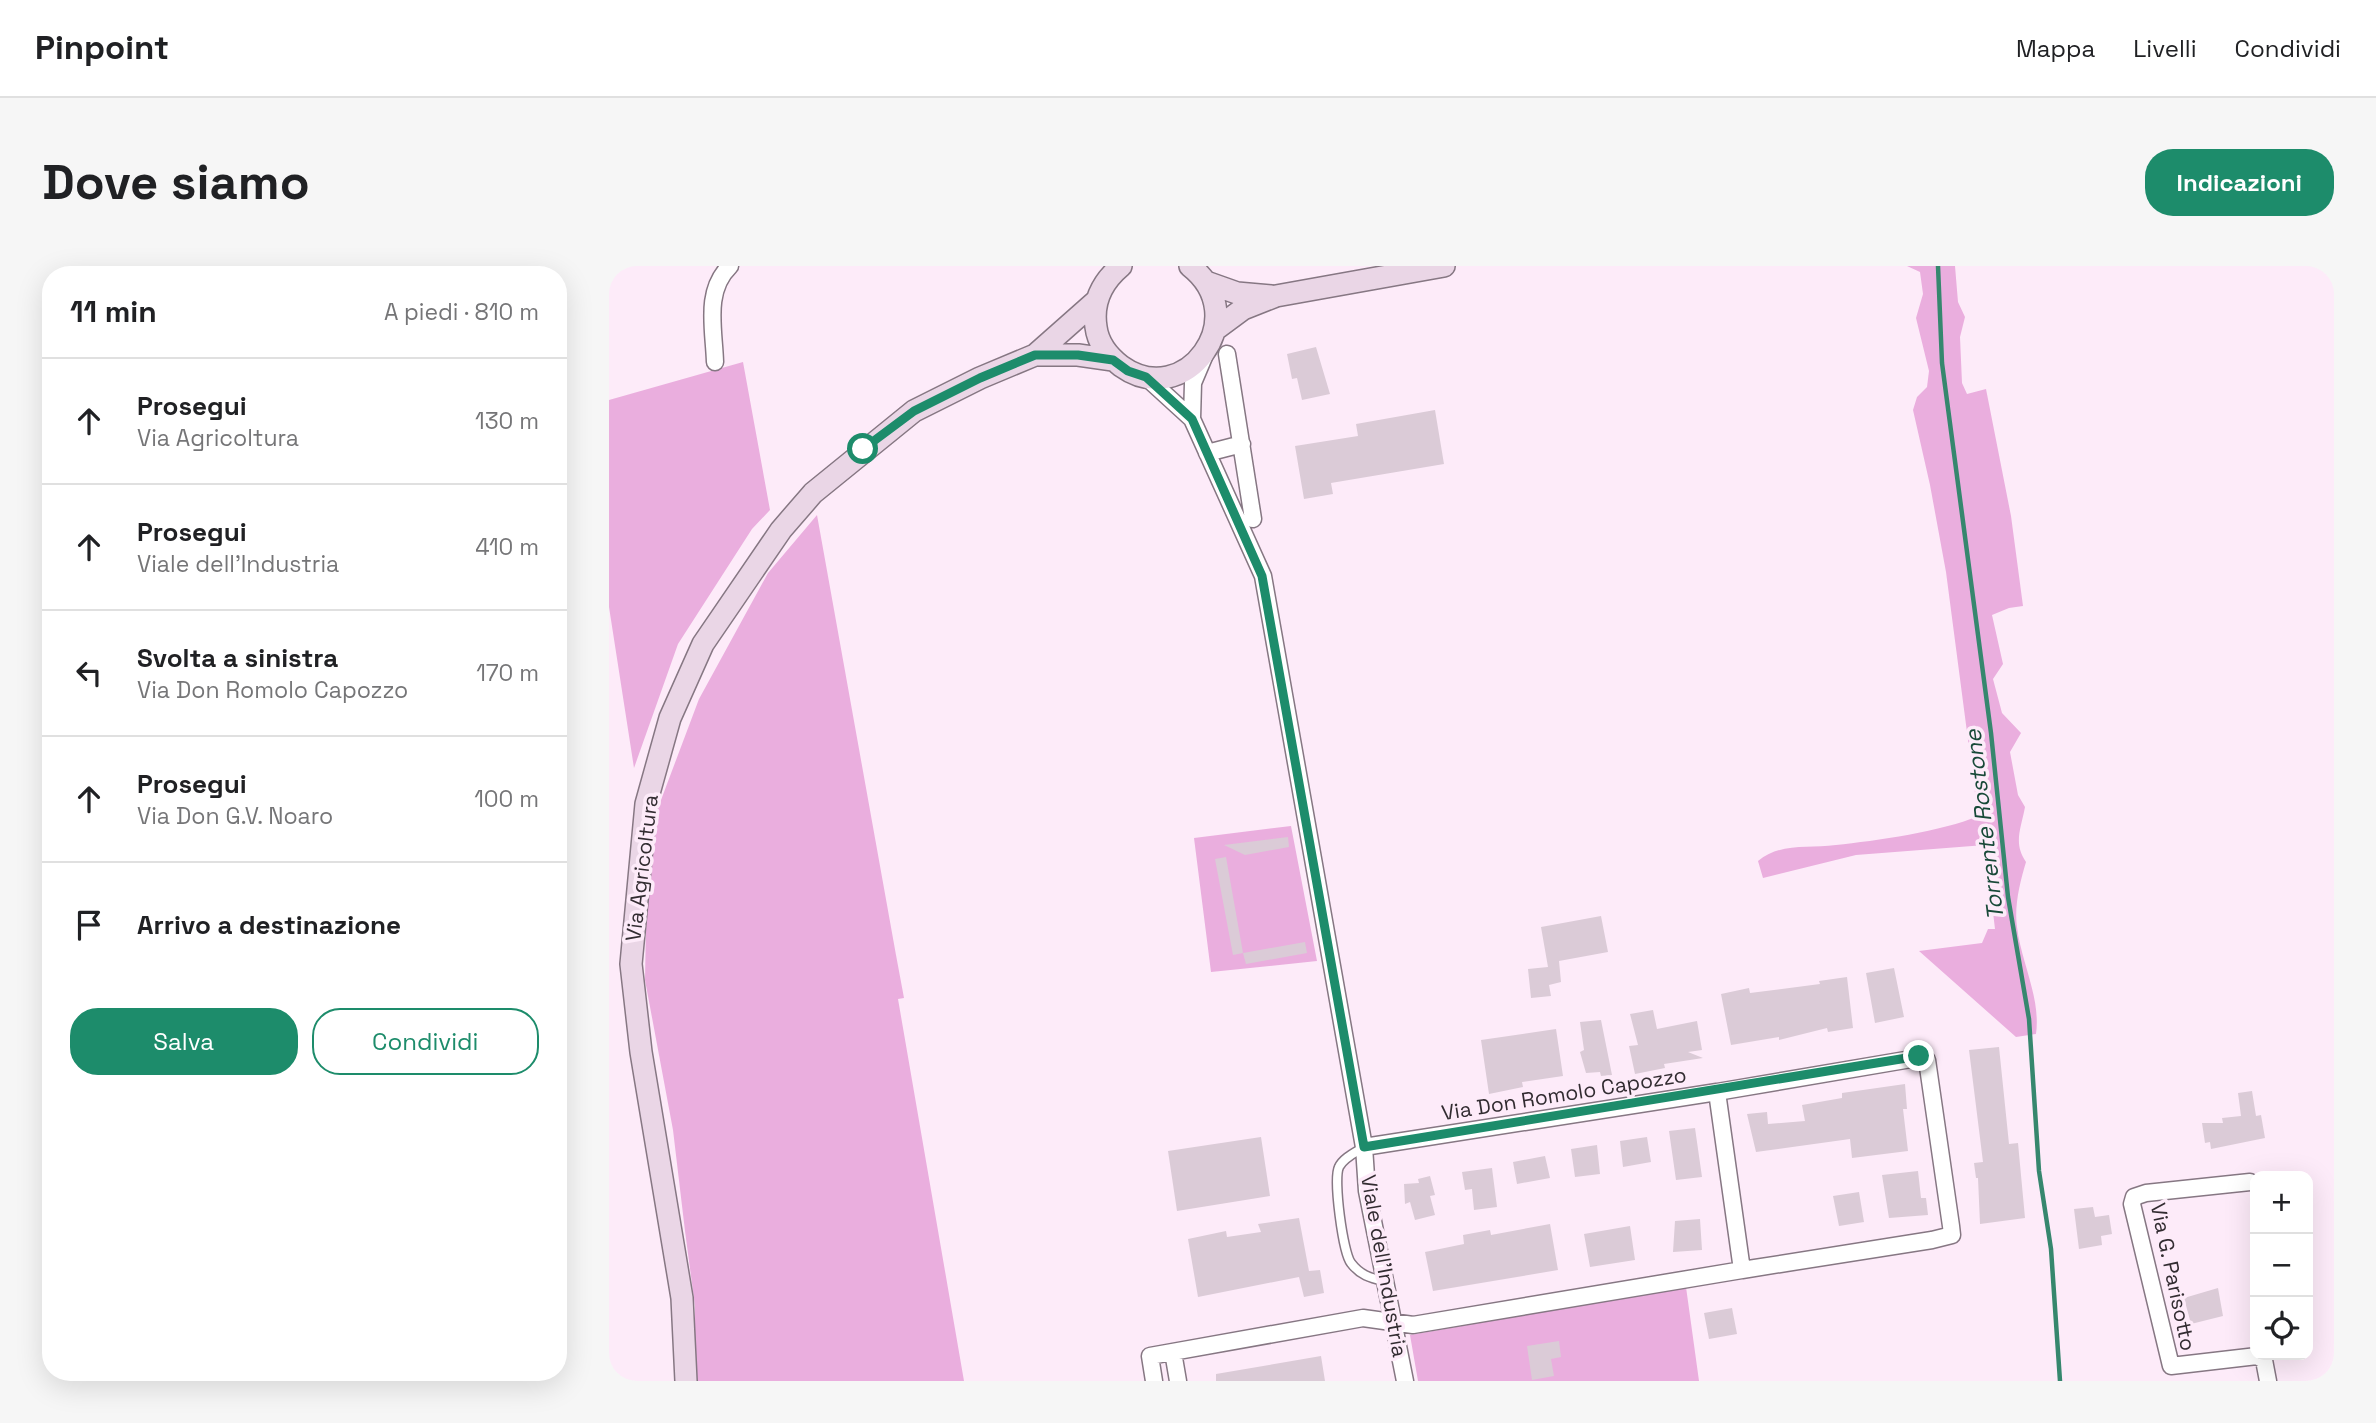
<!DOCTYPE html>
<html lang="it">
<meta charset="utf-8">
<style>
:root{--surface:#fff;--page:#f6f6f6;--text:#202124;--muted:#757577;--line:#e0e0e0;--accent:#1d8c6b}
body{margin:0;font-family:"Space Grotesk",sans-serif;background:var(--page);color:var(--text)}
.controls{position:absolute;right:21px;bottom:21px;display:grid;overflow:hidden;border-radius:14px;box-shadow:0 7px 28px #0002}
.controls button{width:63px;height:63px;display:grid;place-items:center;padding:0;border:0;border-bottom:2px solid var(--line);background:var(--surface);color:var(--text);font:35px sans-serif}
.stop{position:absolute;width:21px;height:21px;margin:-16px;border:5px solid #1d8c6b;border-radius:50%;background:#fff}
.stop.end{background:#1d8c6b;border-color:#fff;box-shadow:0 2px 7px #0008}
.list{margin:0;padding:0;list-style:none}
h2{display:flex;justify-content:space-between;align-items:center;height:91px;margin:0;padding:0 28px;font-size:30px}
h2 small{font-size:23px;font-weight:400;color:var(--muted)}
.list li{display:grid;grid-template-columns:46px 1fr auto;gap:21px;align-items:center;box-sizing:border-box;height:126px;padding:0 28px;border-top:2px solid var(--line)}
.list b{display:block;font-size:26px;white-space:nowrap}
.list p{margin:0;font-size:23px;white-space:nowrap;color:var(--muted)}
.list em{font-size:23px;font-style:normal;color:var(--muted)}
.actions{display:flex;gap:14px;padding:21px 28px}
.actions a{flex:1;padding:16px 0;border:2px solid var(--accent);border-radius:28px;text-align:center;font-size:24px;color:var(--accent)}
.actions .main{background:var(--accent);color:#fff}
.icon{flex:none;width:38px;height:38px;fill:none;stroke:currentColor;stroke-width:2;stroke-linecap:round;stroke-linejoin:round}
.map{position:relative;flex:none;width:1725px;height:1115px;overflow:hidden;border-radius:28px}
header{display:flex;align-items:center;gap:42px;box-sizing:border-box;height:98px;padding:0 35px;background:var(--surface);border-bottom:2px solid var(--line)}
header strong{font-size:33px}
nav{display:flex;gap:38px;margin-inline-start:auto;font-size:24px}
.intro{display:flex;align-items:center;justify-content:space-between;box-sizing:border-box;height:168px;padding:0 42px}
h1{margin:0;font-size:49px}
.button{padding:18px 32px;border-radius:28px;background:var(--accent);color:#fff;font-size:24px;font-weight:700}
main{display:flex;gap:42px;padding:0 42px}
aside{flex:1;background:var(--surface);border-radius:28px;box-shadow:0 7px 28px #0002}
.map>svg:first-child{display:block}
.green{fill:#eaaede}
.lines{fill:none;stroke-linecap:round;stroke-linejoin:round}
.stream{stroke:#36876e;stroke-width:4.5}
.building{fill:#dbcbd7}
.service-casing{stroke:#867783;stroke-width:11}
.minor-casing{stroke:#867783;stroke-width:19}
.secondary-casing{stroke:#867783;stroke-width:24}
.service{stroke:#fff;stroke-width:8}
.minor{stroke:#fff;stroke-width:16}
.secondary{stroke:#ead6e6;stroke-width:21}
.route{stroke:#1d8c6b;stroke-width:9}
.labels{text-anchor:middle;stroke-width:7;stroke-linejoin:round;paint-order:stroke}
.street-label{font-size:21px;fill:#322c31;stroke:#fdebf9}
.water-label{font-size:23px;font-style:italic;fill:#184938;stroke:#fdebf9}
</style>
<header>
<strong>Pinpoint</strong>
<nav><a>Mappa</a><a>Livelli</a><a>Condividi</a></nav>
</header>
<div class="intro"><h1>Dove siamo</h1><a class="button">Indicazioni</a></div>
<main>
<aside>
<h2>11 min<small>A piedi · 810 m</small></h2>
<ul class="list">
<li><svg class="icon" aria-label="ahead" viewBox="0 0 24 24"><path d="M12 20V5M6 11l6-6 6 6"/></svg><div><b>Prosegui</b><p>Via Agricoltura</p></div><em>130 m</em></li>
<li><svg class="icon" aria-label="ahead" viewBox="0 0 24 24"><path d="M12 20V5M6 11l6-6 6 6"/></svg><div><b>Prosegui</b><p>Viale dell'Industria</p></div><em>410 m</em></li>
<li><svg class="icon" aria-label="left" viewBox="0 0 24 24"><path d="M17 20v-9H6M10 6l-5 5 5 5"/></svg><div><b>Svolta a sinistra</b><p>Via Don Romolo Capozzo</p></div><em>170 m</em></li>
<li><svg class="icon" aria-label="ahead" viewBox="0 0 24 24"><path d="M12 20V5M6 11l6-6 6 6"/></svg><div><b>Prosegui</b><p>Via Don G.V. Noaro</p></div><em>100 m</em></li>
<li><svg class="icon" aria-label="arrive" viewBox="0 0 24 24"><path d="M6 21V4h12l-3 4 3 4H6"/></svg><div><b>Arrivo a destinazione</b></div></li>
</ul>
<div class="actions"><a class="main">Salva</a><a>Condividi</a></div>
</aside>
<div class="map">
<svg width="1725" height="1115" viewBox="0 0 1725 1115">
<rect width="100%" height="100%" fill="#fdebf9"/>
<path class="green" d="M1298,0H1346L1349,36L1356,51L1351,71L1353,117L1358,128L1377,123L1402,250L1414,340L1400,342L1383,349L1394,398L1384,413L1393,447L1412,467L1401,486L1409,529L1416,541C1412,563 1404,577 1417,596C1411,616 1405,640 1408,661C1412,696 1432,732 1427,768L1407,771L1310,685L1373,677L1379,663H1386L1376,579L1247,589L1154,612L1149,595C1172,576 1199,583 1227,579C1266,575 1335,565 1369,550L1337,306L1321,219L1304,144L1308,131L1318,121L1320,105L1307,52L1314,28L1311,6Z
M134,96L161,244L143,263L69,378L25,502L0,341V134Z
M208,249L287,689L295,732L289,733L355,1115H86V1040L76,965L64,864L36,714L38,604L49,542L90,433L159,307Z
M682,560L708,695L602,706L585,572Z
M1077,1021L1090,1115H809L801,1069Z"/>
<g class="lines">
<path class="stream" d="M1329,0L1333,97L1382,467L1399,631L1420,753L1430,905L1442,983L1451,1115"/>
</g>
<path class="building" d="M707,81L721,128L693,134L688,112L683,113L678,88Z
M826,144L835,198L722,217L724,228L695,233L686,180L749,170L747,158Z
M679,571L680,581L636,589L615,579Z
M617,591L634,687L624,689L606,593Z
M992,650L999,686L950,695L952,716L940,719L942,730L922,732L919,703L939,701L932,661Z
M696,676L698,687L637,698L634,687Z
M1285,702L1295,751L1266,757L1257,707Z
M1238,711L1244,762L1219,766L1218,762L1170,774V771L1122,779L1112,728L1140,722L1141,727L1211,718L1210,715Z
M1044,744L1048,763L1088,755L1093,784L1079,786L1094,792L1055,798L1056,802L1026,808L1020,780L1029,779L1021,748Z
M992,754L1003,809L992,810L991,806L977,807L971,786L975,784L971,756Z
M947,763L954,810L913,816L914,821L880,828L872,774Z
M1390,781L1400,878L1409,877L1416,952L1371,958L1369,912H1367L1365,897L1374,896L1360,784Z
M1296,818L1298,843H1294L1299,885L1243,892L1241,873L1147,886L1138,848L1158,846L1159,858L1196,855L1193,839L1233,832V827Z
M1643,825L1647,850L1652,849L1656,872L1602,883L1601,876L1596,877L1593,857H1614L1613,852L1632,850L1629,827Z
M1086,862L1093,911L1067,914L1060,865Z
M652,871L661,930L568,945L559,885Z
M1038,871L1042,896L1014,901L1011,875Z
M988,879L991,908L966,911L962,883Z
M936,890L941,912L908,918L904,896Z
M883,902L888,941L865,944L863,923L856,924L853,906Z
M1309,905L1312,932H1317L1319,949L1280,952L1273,909Z
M821,910L826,929L821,930L826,949L806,954L801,936L796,938L795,918L810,917L809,913Z
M1250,926L1255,956L1230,960L1224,930Z
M1484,941L1486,951L1500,949L1503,968L1492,970L1493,979L1470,983L1465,943Z
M690,952L700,1005L711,1004L715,1027L695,1031L690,1011L589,1031L579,973L617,965L618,971L652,966L649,958Z
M1091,953L1093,984L1064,986L1066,955Z
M941,958L949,1004L824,1025L816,986L855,978L854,969L881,964L882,969Z
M1021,960L1026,994L981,1001L975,968Z
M1609,1022L1614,1050L1582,1058L1575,1032Z
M1123,1042L1128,1068L1100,1073L1095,1047Z
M950,1075L952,1091L942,1093L945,1110L923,1114L918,1080Z
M712,1090L716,1115H607V1108Z"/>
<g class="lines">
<defs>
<path id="service" d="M755,881C747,886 734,892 730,901C724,913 734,987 742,997C751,1009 761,1012 775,1015"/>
<path id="minor" d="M618,88L644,253
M106,96C105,63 95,25 121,0
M537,111L583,153L654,310L755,881L758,925L796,1115
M583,153L584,117L595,91
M598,187L633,178
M1108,826L1314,791L1318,794L1342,960L1343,969L1323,974L1133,1004
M1641,916L1537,927L1525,931L1523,938L1562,1100L1648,1090L1655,1094L1659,1115
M564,1086L569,1115
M545,1115L541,1090L754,1052L804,1059L1133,1004L1108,826L755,881"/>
<path id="secondary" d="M512,0C493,16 483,36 487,61C489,77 499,90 512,100C576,146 646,51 581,0
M597,16L628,27L662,30
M607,63L634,43L667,30L835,0
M426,89H469L504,94
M77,1115L73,1032L32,786L22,698L37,538L61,452L94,378L172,264L204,227L305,145L371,112L426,89L487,35"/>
</defs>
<use href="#service" class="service-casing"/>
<use href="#minor" class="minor-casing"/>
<use href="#secondary" class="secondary-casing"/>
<use href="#service" class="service"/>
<use href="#minor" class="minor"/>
<use href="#secondary" class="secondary"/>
</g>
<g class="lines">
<path class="route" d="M254,183L305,145L371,112L426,89H469L504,94L519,105L537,111L583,153L653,310L755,881L1310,790"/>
</g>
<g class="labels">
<g class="street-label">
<text transform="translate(33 602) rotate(-83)" y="7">Via Agricoltura</text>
<text transform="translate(955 828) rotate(-9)" y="7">Via Don Romolo Capozzo</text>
<text transform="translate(775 1000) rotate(80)" y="7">Viale dell'Industria</text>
<text transform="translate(1564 1011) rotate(78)" y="7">Via G. Parisotto</text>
</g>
<g class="water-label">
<text transform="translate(1375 559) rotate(-97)" y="8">Torrente Rostone</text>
</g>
</g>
</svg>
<div class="controls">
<button>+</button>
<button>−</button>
<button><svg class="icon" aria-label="locate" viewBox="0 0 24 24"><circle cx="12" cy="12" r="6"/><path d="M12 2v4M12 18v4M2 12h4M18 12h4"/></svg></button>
</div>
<div class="stop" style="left:254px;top:183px"></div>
<div class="stop end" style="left:1310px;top:790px"></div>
</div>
</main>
